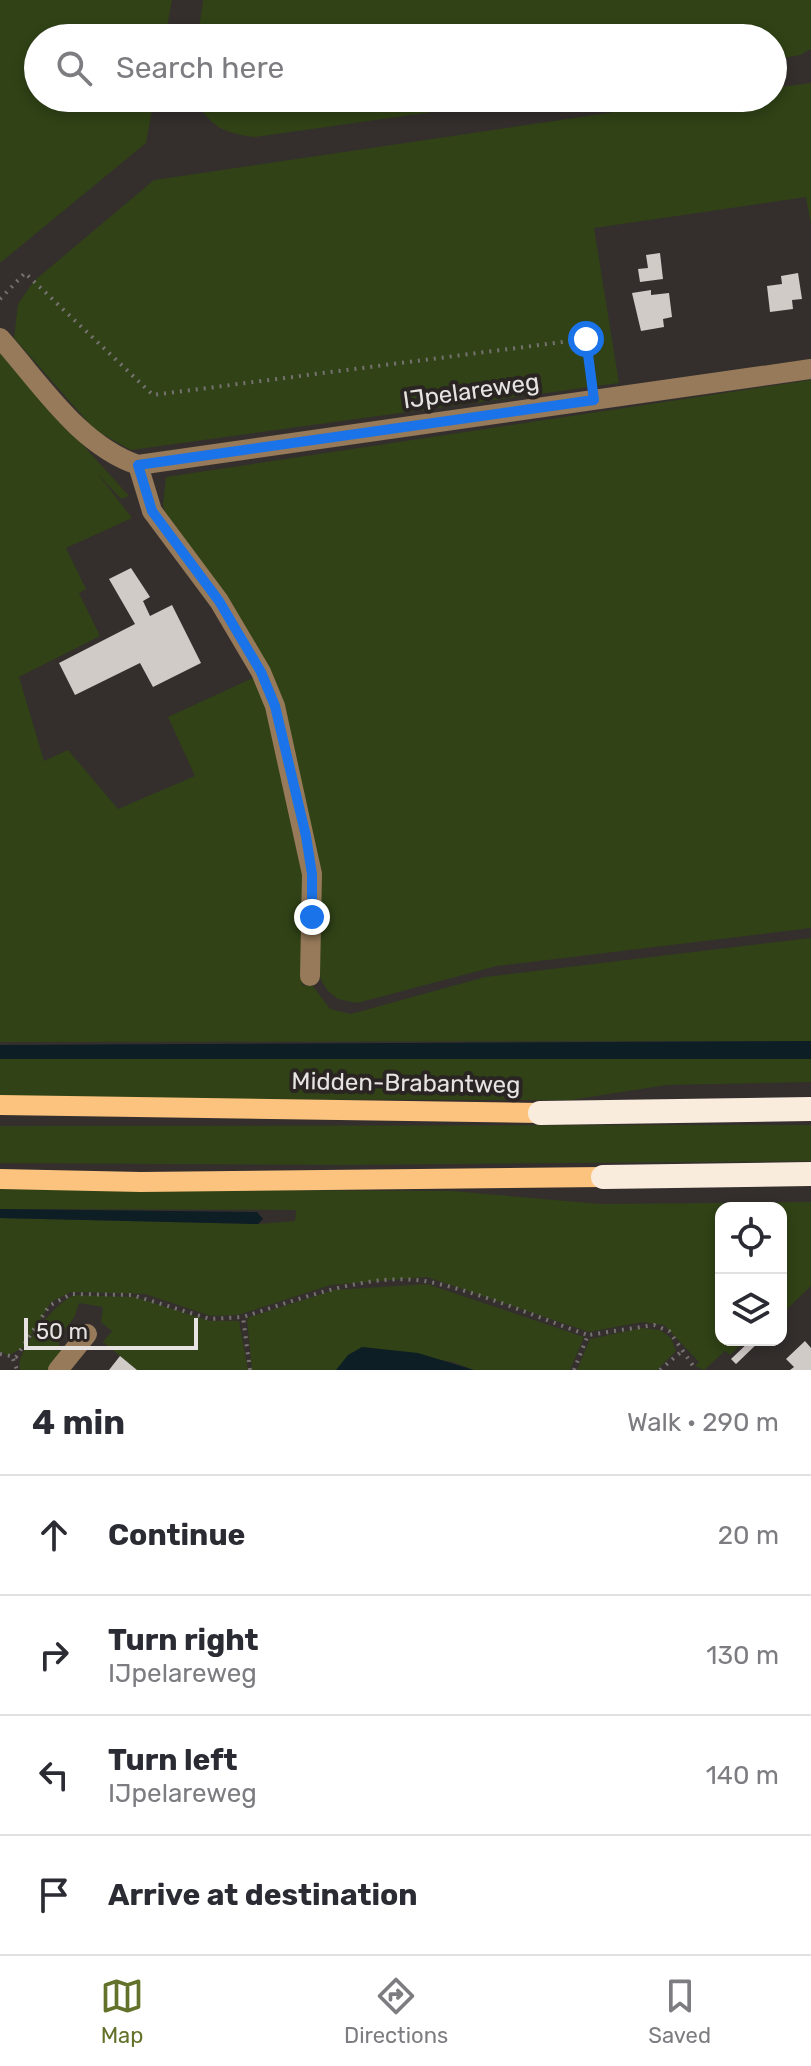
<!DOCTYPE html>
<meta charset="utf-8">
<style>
:root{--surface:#fff;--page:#f7f7f7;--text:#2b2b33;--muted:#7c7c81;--line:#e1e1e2;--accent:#63722a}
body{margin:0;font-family:Rubik,sans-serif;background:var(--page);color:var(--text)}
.controls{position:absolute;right:24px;bottom:24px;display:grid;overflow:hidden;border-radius:16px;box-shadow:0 4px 12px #0003}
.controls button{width:72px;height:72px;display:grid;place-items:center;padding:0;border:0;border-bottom:2px solid var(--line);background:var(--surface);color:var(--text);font:40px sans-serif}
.scale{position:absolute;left:24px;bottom:20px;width:174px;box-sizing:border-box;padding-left:8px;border:4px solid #e6e3e2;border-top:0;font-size:22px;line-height:28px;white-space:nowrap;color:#e6e3e2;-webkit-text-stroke:6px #2a2523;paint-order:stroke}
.stop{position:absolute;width:24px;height:24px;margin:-18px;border:6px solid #1a73e8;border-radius:50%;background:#fff}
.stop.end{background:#1a73e8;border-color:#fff;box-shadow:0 2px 8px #0008}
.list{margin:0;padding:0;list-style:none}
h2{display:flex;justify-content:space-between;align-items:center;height:104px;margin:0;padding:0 32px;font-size:34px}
h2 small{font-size:26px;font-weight:400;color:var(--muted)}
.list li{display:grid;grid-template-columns:52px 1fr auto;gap:24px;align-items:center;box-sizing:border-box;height:120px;padding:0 32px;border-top:2px solid var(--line)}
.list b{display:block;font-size:30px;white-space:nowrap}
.list p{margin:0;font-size:26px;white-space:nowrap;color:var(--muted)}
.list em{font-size:26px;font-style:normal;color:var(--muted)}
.icon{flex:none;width:44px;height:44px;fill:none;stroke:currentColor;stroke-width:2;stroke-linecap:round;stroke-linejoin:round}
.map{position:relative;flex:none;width:811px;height:1370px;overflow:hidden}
.search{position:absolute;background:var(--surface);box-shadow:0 4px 12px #0003;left:24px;right:24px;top:24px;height:88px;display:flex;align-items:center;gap:20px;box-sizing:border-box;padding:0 28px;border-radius:44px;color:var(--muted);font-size:30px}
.sheet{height:584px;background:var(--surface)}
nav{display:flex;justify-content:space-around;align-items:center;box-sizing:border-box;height:112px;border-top:2px solid var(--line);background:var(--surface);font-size:22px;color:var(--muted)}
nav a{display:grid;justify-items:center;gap:4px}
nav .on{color:var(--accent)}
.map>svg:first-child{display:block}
.green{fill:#304216}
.water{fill:#0d1e24}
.building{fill:#d1cbc8}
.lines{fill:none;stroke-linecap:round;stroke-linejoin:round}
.path{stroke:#767270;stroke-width:4;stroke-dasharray:2 6;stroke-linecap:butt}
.minor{stroke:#967a5a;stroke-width:20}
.major{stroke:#fcc37e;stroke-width:20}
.highway{stroke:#faecdc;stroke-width:24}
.route{stroke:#1a73e8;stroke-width:10}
.labels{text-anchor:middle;stroke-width:8;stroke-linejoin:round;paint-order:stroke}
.street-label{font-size:24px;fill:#e6e3e2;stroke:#2a2523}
</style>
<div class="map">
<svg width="811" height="1370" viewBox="0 0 811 1370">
<rect width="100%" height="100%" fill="#342f2d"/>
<path class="green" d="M0,0H172L165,38H38V98H154L146,143L0,263Z
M203,0H811V49L800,55L773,60V38H198Z
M811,83V225L806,197L594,228L619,383L131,450L95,430L14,338L18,304L34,281L154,180L709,98H773V88Z
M196,98H531L255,137C226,134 207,126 196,98Z
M0,353L129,496L121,499L97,473L132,518L66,548L86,589L79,593L100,636L19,677L44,761L68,750L118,809L195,776L168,717L257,676L289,785L306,898L302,985L313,986L330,1009L351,1014L485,977L811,938V1041L0,1042Z
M811,380V928L497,966L357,1003L338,999L328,991L321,980L317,957L279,697L169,525L163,505L166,477Z
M0,1059H811V1082L667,1085L570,1100L0,1099Z
M811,1125V1161L342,1165L0,1163V1126Z
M0,1189L452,1191L600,1204L811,1202V1286L781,1315V1208H721V1340H746L730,1355L725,1351L704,1370L695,1366L699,1362L664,1325L642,1322L589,1332L427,1277L331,1285L238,1315L211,1316L145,1294L71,1292L51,1302L24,1347L8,1356L0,1351V1218L258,1224L295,1221L296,1210L0,1209Z
M427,1284L584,1337L570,1370H474L453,1362L362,1347L336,1370H252L247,1319L250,1317L334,1290Z
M75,1295L135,1297L210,1321H239L248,1370H137L103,1342L112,1331L101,1322L103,1307L79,1303L74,1318L58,1338L61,1355L48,1370H20C14,1353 56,1301 75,1295Z
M641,1328L660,1330L671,1338L676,1351L657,1370H577L590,1339Z"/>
<path class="water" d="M811,1041V1059H0V1045Z
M0,1209L257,1212L263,1219L258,1224L0,1218Z
M362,1347L418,1353L474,1370H336L348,1355Z"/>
<path class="building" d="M660,253L663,279L640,282L638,269L648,268L646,255Z
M798,273L802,299L792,300L793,309L770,312L767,286L782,284L781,276Z
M651,290V295L669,293L672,317L663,319L664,327L641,331L632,293Z
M131,568L150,597L143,601L150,616L172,605L201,663L153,687L140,663L75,695L59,663L135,624L109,579Z
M751,1340H761L736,1364L731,1359Z
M805,1341L811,1348V1370H790L794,1367L786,1359Z
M120,1356L137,1370H109Z"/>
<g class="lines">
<path class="path" d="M0,299L25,273L153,395L586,339L591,378
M0,1354L16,1357L49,1306L71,1294L132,1295L210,1319L243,1317
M13,1359L17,1370
M250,1370L243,1317C297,1300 373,1270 430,1282C483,1293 536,1317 588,1335
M574,1370L588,1335L654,1325L669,1331L696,1370
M660,1370L681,1352"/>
<path class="minor" d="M0,338C41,384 79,445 138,465L811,369
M138,465L152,511L219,601L261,672L275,706L312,874L310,976
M58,1370L87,1334"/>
<path class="major" d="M0,1105L540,1113
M0,1179L141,1182L603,1177"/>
<path class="highway" d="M540,1113L811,1109
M603,1177L811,1174"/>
</g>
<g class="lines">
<path class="route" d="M312,917V874L306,836L275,706L261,672L219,601L152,511L138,465L594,400L586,339"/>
</g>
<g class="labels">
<g class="street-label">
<text transform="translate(471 391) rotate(-8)" y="8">IJpelareweg</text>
<text transform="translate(406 1083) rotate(1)" y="8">Midden-Brabantweg</text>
</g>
</g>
</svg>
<div class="controls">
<button><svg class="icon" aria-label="locate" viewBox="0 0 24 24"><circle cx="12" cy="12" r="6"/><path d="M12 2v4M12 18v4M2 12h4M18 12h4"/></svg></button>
<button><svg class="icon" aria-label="layers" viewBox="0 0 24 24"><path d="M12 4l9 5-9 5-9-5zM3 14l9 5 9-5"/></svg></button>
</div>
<div class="scale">50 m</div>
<div class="stop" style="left:586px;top:339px"></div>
<div class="stop end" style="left:312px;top:917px"></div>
<div class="search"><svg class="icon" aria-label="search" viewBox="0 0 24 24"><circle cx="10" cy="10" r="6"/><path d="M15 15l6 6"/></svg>Search here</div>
</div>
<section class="sheet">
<h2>4 min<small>Walk · 290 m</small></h2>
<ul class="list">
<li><svg class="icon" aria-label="ahead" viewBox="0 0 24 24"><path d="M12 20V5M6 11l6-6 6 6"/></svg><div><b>Continue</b></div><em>20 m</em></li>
<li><svg class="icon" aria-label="right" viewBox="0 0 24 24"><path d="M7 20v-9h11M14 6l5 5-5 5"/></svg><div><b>Turn right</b><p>IJpelareweg</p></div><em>130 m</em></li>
<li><svg class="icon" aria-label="left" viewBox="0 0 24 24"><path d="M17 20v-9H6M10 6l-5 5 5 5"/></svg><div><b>Turn left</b><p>IJpelareweg</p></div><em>140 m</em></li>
<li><svg class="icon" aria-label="arrive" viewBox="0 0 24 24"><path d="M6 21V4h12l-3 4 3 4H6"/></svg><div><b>Arrive at destination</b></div></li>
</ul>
</section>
<nav>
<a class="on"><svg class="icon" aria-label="map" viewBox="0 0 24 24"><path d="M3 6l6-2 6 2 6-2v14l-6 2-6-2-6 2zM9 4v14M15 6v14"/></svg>Map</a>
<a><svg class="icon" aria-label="directions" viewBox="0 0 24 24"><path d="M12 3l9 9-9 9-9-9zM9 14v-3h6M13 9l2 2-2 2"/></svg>Directions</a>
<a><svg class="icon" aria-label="saved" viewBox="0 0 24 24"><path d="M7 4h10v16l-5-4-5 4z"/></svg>Saved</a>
</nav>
